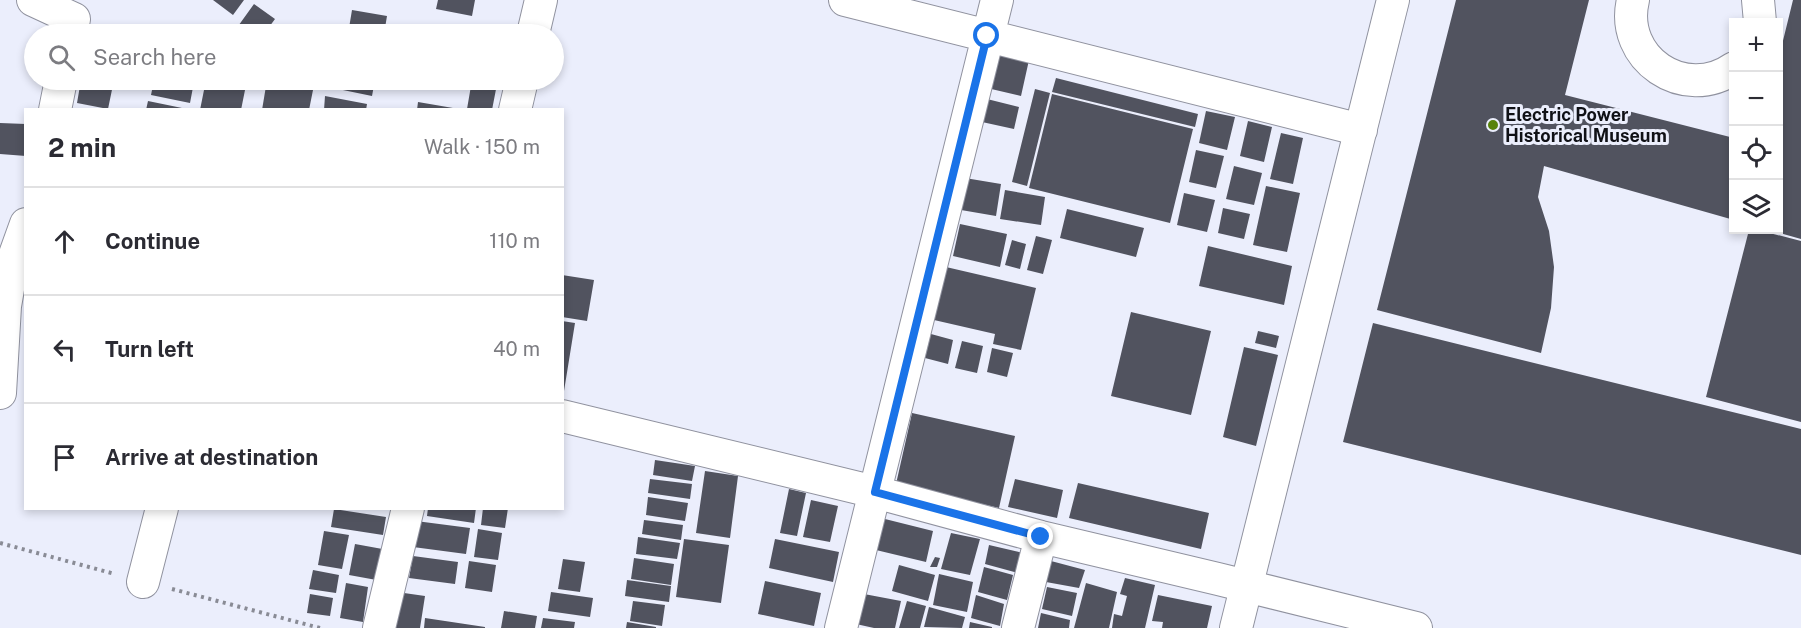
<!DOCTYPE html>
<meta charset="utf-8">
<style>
:root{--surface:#fff;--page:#f2f2f3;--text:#2b2b33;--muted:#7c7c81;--line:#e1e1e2}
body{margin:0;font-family:"Public Sans",sans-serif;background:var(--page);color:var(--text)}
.controls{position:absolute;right:18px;top:18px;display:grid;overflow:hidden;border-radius:0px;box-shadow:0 3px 9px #0003}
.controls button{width:54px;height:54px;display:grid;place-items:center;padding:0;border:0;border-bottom:2px solid var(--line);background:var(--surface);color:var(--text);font:30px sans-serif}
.stop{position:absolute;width:18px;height:18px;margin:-14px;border:4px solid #1a73e8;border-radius:50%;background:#fff}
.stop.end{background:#1a73e8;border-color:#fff;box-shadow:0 2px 6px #0008}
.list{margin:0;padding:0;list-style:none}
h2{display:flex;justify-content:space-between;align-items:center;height:78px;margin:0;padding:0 24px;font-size:26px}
h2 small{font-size:20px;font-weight:400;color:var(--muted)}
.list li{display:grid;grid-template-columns:39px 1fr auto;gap:18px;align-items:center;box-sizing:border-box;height:108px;padding:0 24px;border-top:2px solid var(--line)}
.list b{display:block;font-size:22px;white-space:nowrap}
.list em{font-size:20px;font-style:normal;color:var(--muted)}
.icon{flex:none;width:33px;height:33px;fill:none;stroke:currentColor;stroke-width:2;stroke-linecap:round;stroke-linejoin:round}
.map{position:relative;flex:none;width:1801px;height:628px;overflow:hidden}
.search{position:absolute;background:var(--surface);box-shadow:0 3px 9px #0003;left:24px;top:24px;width:540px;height:66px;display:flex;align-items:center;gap:15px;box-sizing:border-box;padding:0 21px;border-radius:33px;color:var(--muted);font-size:22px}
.panel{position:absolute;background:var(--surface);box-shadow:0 3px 9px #0003;left:24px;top:108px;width:540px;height:402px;border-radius:0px}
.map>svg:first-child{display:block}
.building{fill:#51535f}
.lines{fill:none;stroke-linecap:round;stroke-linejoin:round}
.minor-casing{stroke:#90929f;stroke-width:34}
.path{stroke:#898b95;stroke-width:4;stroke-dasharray:3 4.5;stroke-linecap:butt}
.minor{stroke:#fff;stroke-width:32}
.route{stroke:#1a73e8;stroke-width:8}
.poi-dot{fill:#57820b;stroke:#ebeefc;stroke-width:2}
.labels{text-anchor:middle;stroke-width:6;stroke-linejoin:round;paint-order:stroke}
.poi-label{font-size:18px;font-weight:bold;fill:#101116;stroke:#ebeefc;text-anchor:start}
</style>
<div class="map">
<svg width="1801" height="628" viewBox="0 0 1801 628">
<rect width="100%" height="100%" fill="#ebeefc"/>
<path class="building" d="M213,0H244L233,15Z
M438,0H475L472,16L436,9Z
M1456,0H1589L1565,95L1734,138V220L1544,166L1538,197L1549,231L1554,267L1551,308L1541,353L1377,310Z
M1793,0H1801V239L1769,230H1778V61Z
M254,4L275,19L264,34H244L236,29Z
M352,10L387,16L384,34H348Z
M996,52L1029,60L1021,96L987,88Z
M1056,78L1198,114L1195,127L1052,92Z
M81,80H114L108,109L77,103Z
M154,80H181L194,82L190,103L151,95Z
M206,80H247L241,110H200Z
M267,80H315L309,110H262Z
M339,80H375L372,96L338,89Z
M472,80L497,84L492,110L467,109Z
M1035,89L1050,93L1027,186L1012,182Z
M1052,94L1193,129L1170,223L1029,188Z
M325,96L367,104L366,110H324Z
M987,99L1019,107L1014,129L982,122Z
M148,101L182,108L181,110H146Z
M418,102L453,108V110H417Z
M1206,111L1235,117L1227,150L1199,143Z
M1248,121L1272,127L1264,162L1240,156Z
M0,123L26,124V156L0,154Z
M1281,133L1303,138L1293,184L1270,179Z
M1196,150L1224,156L1216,188L1189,182Z
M1234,166L1262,173L1254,205L1226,199Z
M965,178L1001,184L996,216L961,210Z
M1266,186L1300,193L1287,252L1253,245Z
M1005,190L1045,197L1041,225L1000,219Z
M1184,193L1215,200L1207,232L1177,225Z
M1223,208L1250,214L1244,239L1218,233Z
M1067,209L1144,228L1136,257L1060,238Z
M960,224L1007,234L1000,267L953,256Z
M1749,230H1758L1801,241V422L1706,397Z
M1036,236L1052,240L1043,274L1027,270Z
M1012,240L1026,244L1020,269L1005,265Z
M1208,246L1292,266L1284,305L1199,286Z
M946,267L1036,288L1021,350L993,344L995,334L934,320Z
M562,275L594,280L587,321L562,317Z
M1131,312L1211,331L1191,415L1111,396Z
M562,321L575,323L564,391H562Z
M1373,323L1801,429V555L1343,442Z
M1258,331L1279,336L1276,348L1255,343Z
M931,334L953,340L948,364L925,358Z
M962,341L983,346L977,373L955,368Z
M1244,347L1278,355L1256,446L1223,437Z
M992,348L1013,353L1007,377L987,372Z
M912,413L1015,436L999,508L896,484Z
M655,460L695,466L692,481L653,475Z
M705,471L738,476L730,538L696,533Z
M650,479L692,484L690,499L648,493Z
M1015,479L1063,490L1057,518L1008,507Z
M1078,483L1209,513L1201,549L1069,518Z
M789,489L806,493L797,536L780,533Z
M648,497L688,503L685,521L646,515Z
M811,500L838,506L830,542L803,537Z
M428,508H476L474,523L427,516Z
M483,508H508L505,528L481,525Z
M334,509L386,517L383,535L331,527Z
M885,519L933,531L926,562L876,550Z
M644,520L683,525L681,540L642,534Z
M416,521L470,528L466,554L413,547Z
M478,529L502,533L498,560L474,557Z
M324,531L349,535L342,569L318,565Z
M951,533L980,539L970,575L941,569Z
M638,537L680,543L677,559L636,554Z
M684,539L729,545L721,603L676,597Z
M775,539L839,552L833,582L769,568Z
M355,544L388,550L382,581L349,575Z
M989,545L1023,553L1018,573L985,564Z
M413,556L458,562L455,584L409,578Z
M935,557L940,558L937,567H930Z
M634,558L674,564L671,585L631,579Z
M563,559L585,562L580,592L558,589Z
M469,561L496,565L492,592L465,588Z
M1051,561L1085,570L1079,588L1046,582Z
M899,565L935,575L928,601L892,591Z
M984,567L1013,575L1007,600L978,592Z
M313,570L339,575L336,593L309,589Z
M939,574L973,582L967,612L933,605Z
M1125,578L1155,585L1145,628H1112L1114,614L1122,616L1127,596L1120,594Z
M627,580L671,586L669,602L625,596Z
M765,581L821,593L814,626L758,614Z
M346,583L368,587L363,622L340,618Z
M1086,583L1117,592L1109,628H1074Z
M1047,587L1077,593L1072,616L1042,609Z
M397,592L425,596L420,628H391Z
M551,592L593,598L590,617L548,611Z
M310,594L333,598L330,616L307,613Z
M864,594L901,601L895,628H874L856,624Z
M976,595L1004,604L1000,626L971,618Z
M1158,595L1212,606L1207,628H1162L1163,622L1152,621Z
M633,601L665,605L662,626L630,621Z
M907,601L926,606L920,628H899Z
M929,607L965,617L962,628L924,627Z
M504,611L537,616L535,628H501Z
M1041,613L1070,620L1069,628H1038Z
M425,618L485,627V628H424Z
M543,618L575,622L574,628H541Z
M627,622L656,627V628H626Z
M970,622L992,627V628H969Z"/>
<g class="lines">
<defs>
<path id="minor" d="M33,0L74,19L71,34
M845,0L1361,130
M1633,0C1619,58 1684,103 1734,68
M1758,0L1760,22
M533,34L541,0
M55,110L61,80
M515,110L522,80
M0,393L5,306L13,260L26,224
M562,416L875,492L1041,537L1218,579L1416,628
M143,582L162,508
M379,628L408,508
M841,628L997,0
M1018,628L1041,537
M1236,628L1393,0"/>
</defs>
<use href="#minor" class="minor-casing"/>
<path class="path" d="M0,543L115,574
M172,589L320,628"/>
<use href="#minor" class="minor"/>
</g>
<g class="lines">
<path class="route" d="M987,36L875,492L1041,537"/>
</g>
<circle class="poi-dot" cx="1493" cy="125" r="6"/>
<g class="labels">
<g class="poi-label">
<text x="1505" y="121">Electric Power<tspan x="1505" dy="21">Historical Museum</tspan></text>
</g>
</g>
</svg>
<div class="controls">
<button>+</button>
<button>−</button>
<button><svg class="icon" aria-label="locate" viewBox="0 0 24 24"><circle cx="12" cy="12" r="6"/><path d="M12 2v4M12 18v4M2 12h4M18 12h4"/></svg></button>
<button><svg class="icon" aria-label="layers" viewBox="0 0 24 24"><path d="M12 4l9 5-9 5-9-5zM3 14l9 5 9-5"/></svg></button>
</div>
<div class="stop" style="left:987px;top:36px"></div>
<div class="stop end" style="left:1041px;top:537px"></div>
<div class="search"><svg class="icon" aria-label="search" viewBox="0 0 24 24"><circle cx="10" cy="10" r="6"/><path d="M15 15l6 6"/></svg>Search here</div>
<section class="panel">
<h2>2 min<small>Walk · 150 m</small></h2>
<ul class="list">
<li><svg class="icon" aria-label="ahead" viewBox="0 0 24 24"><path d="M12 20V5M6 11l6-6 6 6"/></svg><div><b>Continue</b></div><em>110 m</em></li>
<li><svg class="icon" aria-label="left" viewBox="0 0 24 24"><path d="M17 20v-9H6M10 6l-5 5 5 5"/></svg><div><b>Turn left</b></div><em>40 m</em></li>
<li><svg class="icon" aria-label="arrive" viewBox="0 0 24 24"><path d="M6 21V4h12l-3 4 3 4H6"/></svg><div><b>Arrive at destination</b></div></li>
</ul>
</section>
</div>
